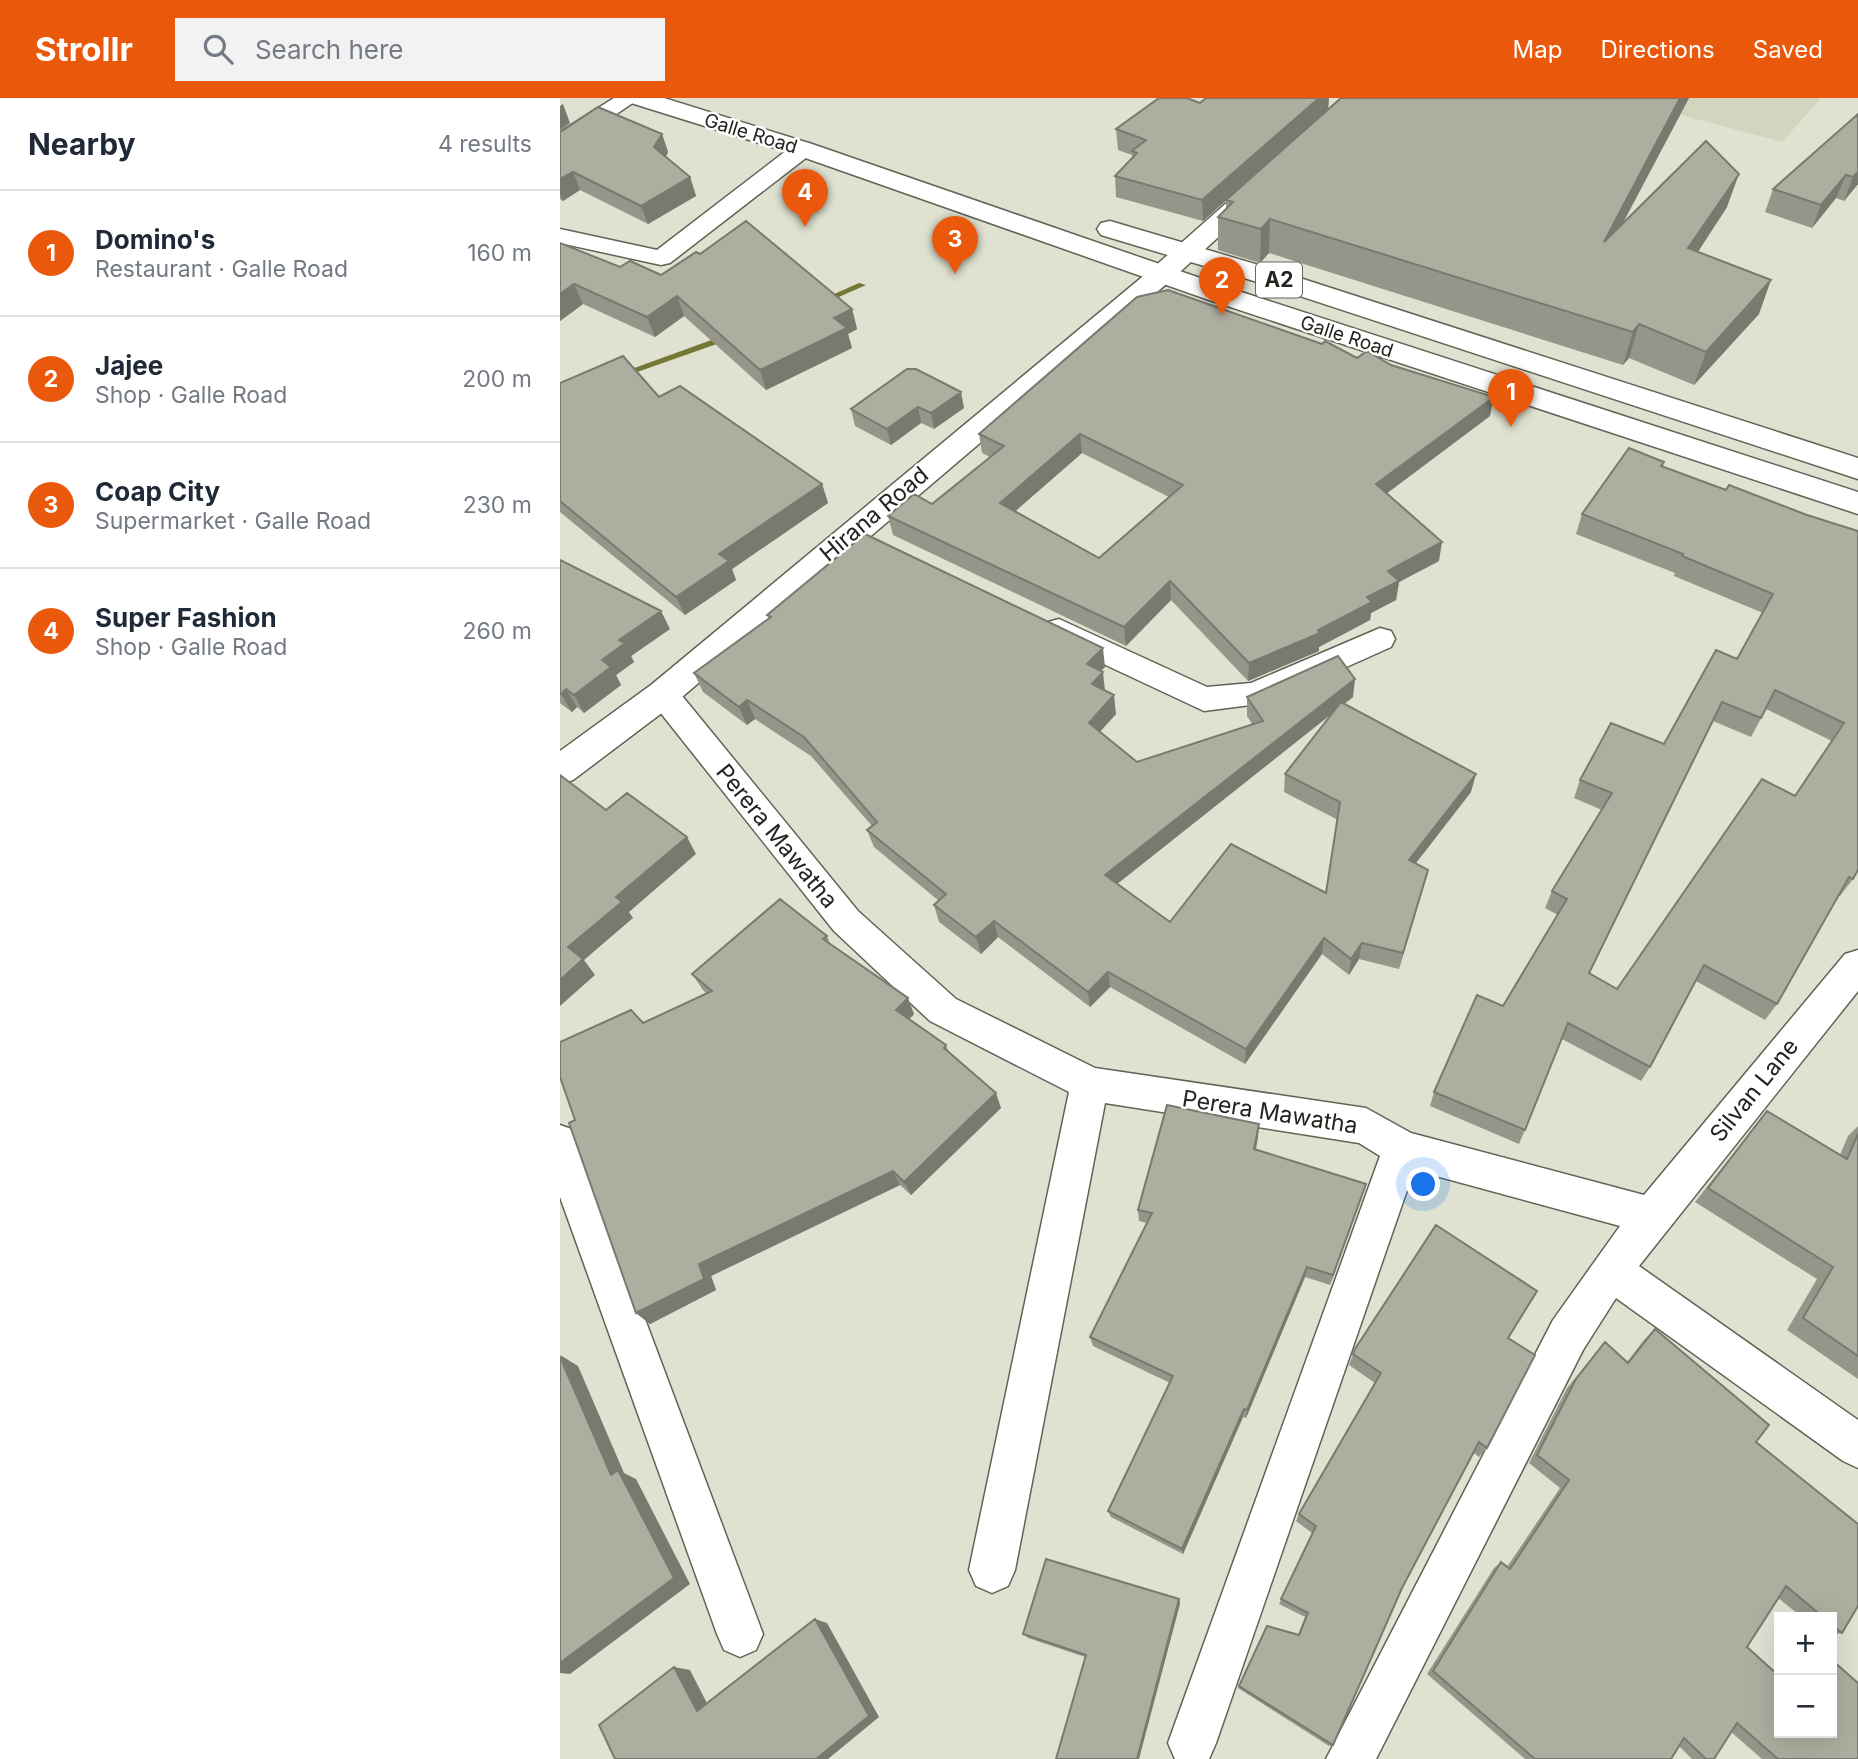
<!DOCTYPE html>
<meta charset="utf-8">
<style>
:root{--surface:#fff;--page:#f2f2f3;--text:#1f2937;--muted:#747a83;--line:#e0e1e3;--accent:#ea580c}
body{margin:0;font-family:Inter,sans-serif;background:var(--page);color:var(--text)}
.controls{position:absolute;right:21px;bottom:21px;display:grid;overflow:hidden;border-radius:0px;box-shadow:0 7px 28px #0002}
.controls button{width:63px;height:63px;display:grid;place-items:center;padding:0;border:0;border-bottom:2px solid var(--line);background:var(--surface);color:var(--text);font:35px sans-serif}
.you{position:absolute;left:864px;top:1087px;width:24px;height:24px;margin:-18px;border:5px solid #fff;border-radius:50%;background:#1a73e8;box-shadow:0 0 0 10px #1a73e833}
.badge{display:grid;place-items:center;width:46px;height:46px;border-radius:50%;background:var(--accent);color:#fff;font-size:23px;font-weight:700}
.pin{position:absolute;translate:-50% -58px;filter:drop-shadow(0 2px 4px #0008)}
.pin::after{content:'';position:absolute;top:37px;width:24px;height:21px;background:inherit;clip-path:polygon(0 0,100% 0,50% 100%)}
.list{margin:0;padding:0;list-style:none}
h2{display:flex;justify-content:space-between;align-items:center;height:91px;margin:0;padding:0 28px;font-size:30px}
h2 small{font-size:23px;font-weight:400;color:var(--muted)}
.list li{display:grid;grid-template-columns:46px 1fr auto;gap:21px;align-items:center;box-sizing:border-box;height:126px;padding:0 28px;border-top:2px solid var(--line)}
.list b{display:block;font-size:26px;white-space:nowrap}
.list p{margin:0;font-size:23px;white-space:nowrap;color:var(--muted)}
.list em{font-size:23px;font-style:normal;color:var(--muted)}
.icon{flex:none;width:38px;height:38px;fill:none;stroke:currentColor;stroke-width:2;stroke-linecap:round;stroke-linejoin:round}
.map{position:relative;flex:none;width:1298px;height:1661px;overflow:hidden}
header{display:flex;align-items:center;gap:42px;box-sizing:border-box;height:98px;padding:0 35px;background:var(--accent);color:#fff}
header strong{font-size:33px}
nav{display:flex;gap:38px;margin-inline-start:auto;font-size:24px}
.search{width:490px;height:63px;background:var(--page);display:flex;align-items:center;gap:18px;box-sizing:border-box;padding:0 24px;border-radius:0px;color:var(--muted);font-size:26px}
main{display:flex}
aside{flex:1;background:var(--surface)}
.map>svg:first-child{display:block}
.built{fill:#d3d5be}
.lines{fill:none;stroke-linecap:round;stroke-linejoin:round}
.stream{fill:#757834;fill-rule:evenodd}
.minor-casing{stroke:#626355;stroke-width:3}
.tertiary-casing{stroke:#626355;stroke-width:3}
.trunk-casing{stroke:#626355;stroke-width:3}
.minor{fill:#fff;fill-rule:evenodd}
.tertiary{fill:#fff;fill-rule:evenodd}
.trunk{fill:#fff;fill-rule:evenodd}
.wall{fill:#959689;fill-rule:evenodd}
.shaded-wall{fill:#797a6f}
.building{fill:#adae9f;stroke:#797a6f;stroke-width:2;fill-rule:evenodd}
.labels{text-anchor:middle;stroke-width:5;stroke-linejoin:round;paint-order:stroke}
.far-street-label{font-size:19px;fill:#23241e;stroke:#fff}
.shield{fill:#fff;stroke:#656662;stroke-width:2}
.shield-label{font-size:21px;font-weight:bold;fill:#23241e}
.street-label{font-size:23px;fill:#23241e;stroke:#fff}
</style>
<header>
<strong>Strollr</strong>
<div class="search"><svg class="icon" aria-label="search" viewBox="0 0 24 24"><circle cx="10" cy="10" r="6"/><path d="M15 15l6 6"/></svg>Search here</div>
<nav><a>Map</a><a>Directions</a><a>Saved</a></nav>
</header>
<main>
<aside>
<h2>Nearby<small>4 results</small></h2>
<ul class="list">
<li><span class="badge">1</span><div><b>Domino's</b><p>Restaurant · Galle Road</p></div><em>160 m</em></li>
<li><span class="badge">2</span><div><b>Jajee</b><p>Shop · Galle Road</p></div><em>200 m</em></li>
<li><span class="badge">3</span><div><b>Coap City</b><p>Supermarket · Galle Road</p></div><em>230 m</em></li>
<li><span class="badge">4</span><div><b>Super Fashion</b><p>Shop · Galle Road</p></div><em>260 m</em></li>
</ul>
</aside>
<div class="map">
<svg width="1298" height="1661" viewBox="0 0 1298 1661">
<rect width="100%" height="100%" fill="#dfe1d1"/>
<path class="built" d="M1058,0H1261L1222,44Z"/>
<g class="lines">
<path class="stream" d="M299,185L306,187L263,206L256,204Z
M168,236L172,239L171,241L63,279L60,280L55,277Z"/>
<defs>
<path id="minor" d="M54,0H80L8,49L0,51V34Z
M243,44L251,46L254,51L251,56L110,165L101,167L0,145V131L97,152L235,46Z
M499,521L647,589L691,585L820,530L831,533L835,541L831,549L706,605L644,613L488,540L484,532L488,524Z
M103,584L114,588L298,813L396,901L535,970L806,1010L851,1035L1084,1097L1285,856L1298,852V893L1079,1168L1298,1322V1370L1283,1363L1056,1200L1023,1252L816,1661H766L993,1222L1060,1128L854,1072L656,1645L649,1661H615L608,1645L820,1058L799,1045L545,1005L455,1472L448,1488L432,1495L416,1488L409,1472L509,994L370,923L274,833L92,604L87,596L92,588Z
M0,1027L14,1032L19,1045L203,1536L196,1552L180,1559L164,1552L157,1536L0,1099Z"/>
<path id="tertiary" d="M698,82L707,85L711,90L707,95L611,182L115,605L13,682L0,686V653L91,587L593,170L689,85Z"/>
<path id="trunk" d="M67,0H104L252,46L669,190L1298,394V416L649,202L234,56L71,5Z
M550,123L712,171L1298,360V381L694,183L541,137L537,131L541,125Z"/>
</defs>
<use href="#minor" class="minor-casing"/>
<use href="#tertiary" class="tertiary-casing"/>
<use href="#trunk" class="trunk-casing"/>
<use href="#minor" class="minor"/>
<use href="#tertiary" class="tertiary"/>
<use href="#trunk" class="trunk"/>
</g>
<path class="wall" d="M646,0H769L768,11L781,0H1129L1063,125L1167,109L1138,154L1199,216L1134,287L1069,260L1063,267L709,155L700,165L658,152V119L666,111V102L744,33L643,123L556,99L555,78L572,60V57L558,52L556,31L640,5Z
M1298,16V86L1284,103L1276,100L1252,130L1205,114L1213,91Z
M0,33L102,36L108,54L106,59L130,79L136,98L88,126L20,92L3,103L0,101Z
M0,145L60,169L292,211L297,231L288,236L292,250L206,292L124,218L95,239L23,206L0,223Z
M797,260L831,267L930,318L827,395L879,463L839,484L836,502L811,515L810,522L759,549V553L688,583L611,502L566,548L333,437L328,418L372,406L430,359L422,355L419,336ZM522,355L609,399L539,460L455,413Z
M347,271L404,310L374,331L361,325L331,347L295,328L291,311Z
M0,285L99,299L262,386L268,405L172,471L176,482L125,517L0,414Z
M1104,364L1103,369L1166,392L1298,433L1293,781L1280,798L1279,797L1217,906L1205,922L1136,883L1090,969L1081,983L1002,941L965,1032L959,1046L870,1008L874,994L943,908L998,817L985,810L992,793L1042,712L1014,700L1020,682L1104,646L1177,561L1203,515L1114,478L1115,475L1016,436L1022,416ZM1206,611L1272,643L1235,698L1057,891L1029,875L1153,623L1191,639Z
M0,462L110,531L71,558L74,564L56,577L61,587L24,615L17,609L12,614L0,605Z
M207,517L545,569L541,573L545,593L556,616L540,634L577,664L692,626L687,618V599H793L784,606L911,694L856,765L863,789L839,871L799,861L789,877L762,856L685,966L550,889L530,909L438,839L421,856L379,824L374,807L379,803L314,749L307,732L312,728L251,658L195,621L187,627L143,594L134,575L209,521ZM771,616L725,676L724,694L778,722L766,795L610,824L557,786Z
M267,838L270,846L354,916L349,921L386,947L389,955L441,1010L351,1097L340,1087L151,1178L156,1192L90,1226L76,1215L15,1022L83,925L146,895L143,892L132,876Z
M1207,1013L1280,1057L1288,1038L1298,1028V1281L1227,1232L1257,1181L1135,1104Z
M698,1039L696,1052L802,1098L770,1187L745,1179L686,1320L683,1319L623,1456L551,1419L548,1413L610,1285L533,1248L530,1239L587,1125L579,1123L578,1112Z
M1095,1231L1196,1344L1282,1535L1272,1537V1519H1242L1218,1500L1187,1549L1272,1635L1273,1563L1298,1661H1202L1171,1634L1154,1661H1132L1119,1648L1111,1661H965L867,1576L934,1470L941,1464L947,1469L1000,1390L969,1365L1007,1290L1045,1244L1067,1264L1084,1242Z
M948,1240L927,1350L919,1359L914,1355L842,1490L773,1647L769,1648L678,1590L707,1528L738,1537L745,1519L719,1506L752,1435L736,1423L739,1416L815,1285L789,1267L795,1251Z
M619,1501L620,1506L525,1559L468,1540L463,1536Z"/>
<path class="shaded-wall" d="M759,0H769L768,11L643,123L642,102Z
M1120,0H1129L1035,177L1044,144Z
M3,6L10,25L0,32V8Z
M102,36L108,54L100,68L94,49Z
M13,74L20,92L3,103L0,96V81Z
M1298,74V86L1284,103L1293,79Z
M1179,76L1167,109L1118,184L1128,150Z
M1286,77L1276,100L1252,130L1261,107Z
M130,79L136,98L88,126L81,108Z
M710,121L709,155L700,165L701,131Z
M1211,182L1199,216L1134,287L1146,254Z
M14,186L23,206L0,223V196Z
M117,198L124,218L95,239L87,219Z
M292,211L297,231L288,236L292,250L206,292L200,272L274,220Z
M1079,226L1069,260L1063,267L1073,234Z
M401,294L404,310L374,331L371,315Z
M934,299L930,318L814,405L816,386Z
M358,309L361,325L331,347L327,331Z
M520,336L522,355L443,424L440,405Z
M262,386L268,405L172,471L176,482L125,517L116,499L159,456Z
M882,444L879,463L839,484L836,502L811,515L810,522L759,549V553L688,583L689,565L758,532L807,499L828,473Z
M610,483L611,502L566,548L564,529Z
M101,513L110,531L71,558L74,564L56,577L61,587L24,615L14,597L59,542Z
M543,550L545,569L529,584L527,566Z
M543,574L545,593L532,586Z
M795,581L793,599L547,794L545,777Z
M6,591L17,609L12,614L1,596Z
M554,597L556,616L531,643L529,625Z
M187,602L195,621L187,627L179,609Z
M916,676L911,694L845,779L849,762Z
M127,739L136,756L69,814L73,820L24,862L35,877L0,908V882L8,849L56,799Z
M868,772L863,789L839,871L843,855Z
M434,823L438,839L421,856L416,839Z
M764,840L762,856L685,966L686,951Z
M802,845L799,861L789,877L791,861Z
M548,874L550,889L530,909L528,894Z
M348,900L354,916L343,928L336,912Z
M436,995L441,1010L351,1097L344,1084Z
M699,1026L698,1039L693,1064L694,1051Z
M333,1073L340,1087L151,1178L156,1192L90,1226L76,1215L139,1166Z
M806,1086L802,1098L770,1187L773,1177Z
M747,1169L745,1179L686,1320L687,1312Z
M0,1257L18,1268L64,1375L76,1381L130,1486L10,1576L0,1575V1565L51,1377Z
M684,1311L683,1319L623,1456L622,1451Z
M619,1501L620,1506L579,1661H577Z
M255,1521L267,1525L319,1619L268,1661H256Z
M114,1569L130,1572L152,1615L137,1613Z"/>
<path class="building" d="M599,0H627L640,5L646,0H759L642,102L555,78L577,55L572,53L586,42L556,31Z
M781,0H1120L1044,144L1146,43L1179,76L1128,150L1211,182L1146,254L1079,226L1073,234L710,121L701,131L658,119L673,104L666,102Z
M38,9L102,36L94,49L130,79L81,108L13,74L0,81V33H2Z
M1298,16V74L1293,79L1286,77L1261,107L1213,91Z
M186,123L292,211L274,220L287,230L200,272L117,198L87,219L14,186L0,196V145L60,169L70,163L101,177L136,154L140,156Z
M608,192L762,246L765,243L797,260L807,253L831,267L934,299L816,386L882,444L828,473L839,483L807,499L812,504L758,532L760,535L689,565L610,483L564,529L328,418L354,396L372,406L444,348L419,336L577,199ZM520,336L623,387L539,460L440,405Z
M63,258L99,299L120,288L262,386L159,456L169,463L116,499L0,403V285Z
M347,271H356L401,294L371,315L358,309L327,331L291,311Z
M1069,350L1104,364L1101,368L1166,392L1169,387L1247,417L1298,433V772L1293,781L1289,779L1217,906L1144,867L1090,969L1008,925L965,1032L874,994L917,897L943,908L1007,801L992,793L1052,695L1020,682L1051,625L1104,646L1156,552L1177,561L1213,496L1122,458L1123,456L1022,416ZM1215,592L1284,625L1235,698L1202,681L1057,891L1029,875L1162,604L1201,620Z
M305,436L543,550L527,566L543,574L532,586L554,597L529,625L577,664L703,623L687,599L778,558L795,581L545,777L610,824L671,746L766,795L780,704L725,676L781,604L916,676L849,762L868,772L843,855L802,845L791,861L764,840L686,951L548,874L528,894L434,823L416,839L374,807L386,796L307,732L317,724L244,639L187,602L179,609L134,575L211,519L207,517Z
M0,462L101,513L59,542L65,545L42,562L51,569L14,597L6,591L1,596L0,595Z
M0,677L46,712L67,695L127,739L56,799L62,804L8,849L23,861L0,882Z
M220,801L267,838L263,841L348,900L336,912L386,947L384,950L436,995L344,1084L333,1073L139,1166L144,1181L76,1215L9,1025L15,1022L0,979V944L71,912L83,925L152,893L132,876Z
M607,1007L699,1026L694,1051L806,1086L773,1177L747,1169L687,1312L684,1311L622,1451L548,1413L613,1278L530,1239L592,1115L578,1112Z
M1207,1013L1287,1061L1298,1036V1258L1243,1220L1273,1169L1148,1090Z
M876,1127L977,1193L948,1240L975,1257L927,1350L919,1344L842,1490L773,1647L679,1588L707,1528L739,1537L748,1515L721,1501L756,1428L739,1416L821,1275L793,1256L795,1251Z
M1095,1231L1209,1327L1196,1344L1298,1426V1508L1282,1535L1272,1527V1519H1263L1226,1488L1187,1549L1219,1578V1635H1272L1273,1563L1298,1585V1661H1218L1177,1625L1154,1661H1146L1124,1640L1111,1661H975L873,1573L941,1464L950,1471L1009,1382L977,1357L1016,1281L1045,1244L1068,1265Z
M0,1259L51,1377L58,1372L114,1480L0,1565Z
M486,1461L619,1501L577,1661H496L526,1557L463,1536Z
M255,1521L309,1618L256,1661H55L39,1627L114,1569L137,1613Z"/>
<g class="labels">
<g class="far-street-label">
<text transform="translate(191 35) rotate(17)" y="7">Galle Road</text>
<text transform="translate(787 238) rotate(18)" y="7">Galle Road</text>
</g>
<rect class="shield" x="696" y="164.5" width="46" height="35" rx="5"/>
<g class="shield-label">
<text x="719" y="189">A2</text>
</g>
<g class="street-label">
<text transform="translate(314 416) rotate(-40)" y="8">Hirana Road</text>
<text transform="translate(217 738) rotate(51)" y="8">Perera Mawatha</text>
<text transform="translate(1194 992) rotate(-51)" y="8">Silvan Lane</text>
<text transform="translate(710 1014) rotate(9)" y="8">Perera Mawatha</text>
</g>
</g>
</svg>
<div class="controls">
<button>+</button>
<button>−</button>
</div>
<div class="you"></div>
<div class="pin badge" style="left:951px;top:329px">1</div>
<div class="pin badge" style="left:662px;top:217px">2</div>
<div class="pin badge" style="left:395px;top:176px">3</div>
<div class="pin badge" style="left:245px;top:129px">4</div>
</div>
</main>
